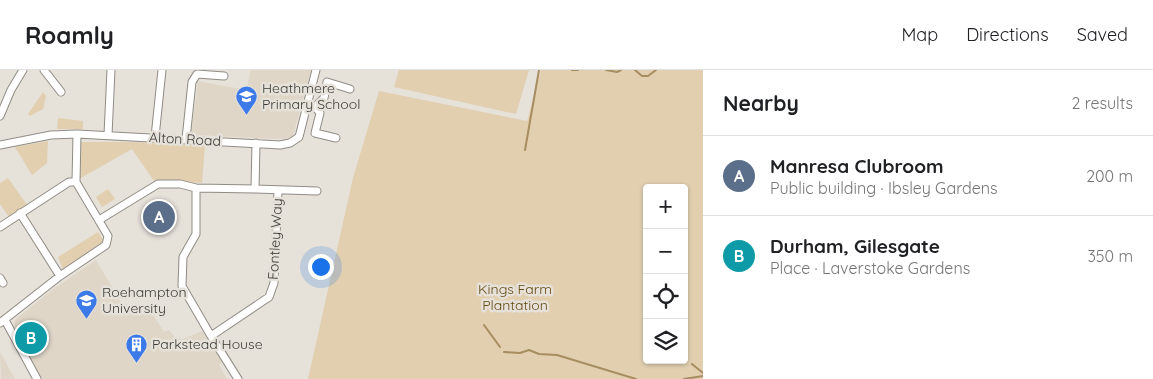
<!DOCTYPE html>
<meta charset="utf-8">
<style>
:root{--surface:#fff;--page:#f6f6f6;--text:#202124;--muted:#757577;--line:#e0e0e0;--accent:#7c3aed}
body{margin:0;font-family:Quicksand,sans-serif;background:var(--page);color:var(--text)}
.controls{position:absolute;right:15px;bottom:15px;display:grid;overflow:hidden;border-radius:5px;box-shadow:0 1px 4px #0004}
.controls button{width:45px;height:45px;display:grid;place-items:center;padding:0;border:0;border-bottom:1px solid var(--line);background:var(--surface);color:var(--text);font:25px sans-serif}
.you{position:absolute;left:320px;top:196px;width:18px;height:18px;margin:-12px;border:4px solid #fff;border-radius:50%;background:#1a73e8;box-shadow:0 0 0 8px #1a73e833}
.badge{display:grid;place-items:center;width:32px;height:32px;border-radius:50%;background:var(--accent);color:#fff;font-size:16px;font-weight:700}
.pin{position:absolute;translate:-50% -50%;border:2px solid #fff;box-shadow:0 1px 5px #0006}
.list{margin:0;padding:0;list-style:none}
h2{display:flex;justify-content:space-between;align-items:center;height:65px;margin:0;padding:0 20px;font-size:21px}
h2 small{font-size:16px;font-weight:400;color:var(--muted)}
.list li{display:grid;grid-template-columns:32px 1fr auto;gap:15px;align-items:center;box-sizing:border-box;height:80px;padding:0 20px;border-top:1px solid var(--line)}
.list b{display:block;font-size:19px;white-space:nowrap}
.list p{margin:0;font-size:16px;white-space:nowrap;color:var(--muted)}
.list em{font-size:16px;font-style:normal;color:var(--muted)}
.icon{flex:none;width:28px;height:28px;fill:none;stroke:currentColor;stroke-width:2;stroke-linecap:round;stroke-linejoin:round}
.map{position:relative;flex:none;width:703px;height:309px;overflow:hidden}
header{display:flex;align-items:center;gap:30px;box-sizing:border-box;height:70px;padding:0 25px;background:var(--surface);border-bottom:1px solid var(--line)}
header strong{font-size:24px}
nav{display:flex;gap:28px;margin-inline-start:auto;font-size:18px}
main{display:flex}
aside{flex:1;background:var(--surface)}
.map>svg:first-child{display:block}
.built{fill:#dfd6c8}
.green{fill:#e1cfb0;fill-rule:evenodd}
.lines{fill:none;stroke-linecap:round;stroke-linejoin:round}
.stream{stroke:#a78d60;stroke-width:2}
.street-casing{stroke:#908c85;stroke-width:9}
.street{stroke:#fff;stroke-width:7}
.labels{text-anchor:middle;stroke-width:5;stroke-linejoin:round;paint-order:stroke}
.poi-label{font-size:14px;fill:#3c3b37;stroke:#e6e1d9;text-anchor:start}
.street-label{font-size:14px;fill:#3c3b37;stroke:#e6e1d9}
.park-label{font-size:14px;fill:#654a12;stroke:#e6e1d9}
</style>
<header>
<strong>Roamly</strong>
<nav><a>Map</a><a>Directions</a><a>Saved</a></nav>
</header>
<main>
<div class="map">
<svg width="703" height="309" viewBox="0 0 703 309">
<rect width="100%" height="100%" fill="#e6e1d9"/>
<path class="built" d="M251,0H311L293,66L285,69L191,65L198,11L246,20Z
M96,190L122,234L147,235L164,262L169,260L175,267L183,269L202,261L222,292L219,295L227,309H42L13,259L15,250L52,220Z
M0,282L15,309H1Z"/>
<path class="green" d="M399,0H529L516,44L394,17Z
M541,0H703V309H308L353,108L379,21L527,51ZM647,118H684V290H647Z
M43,22L46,26L43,39L30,46L28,44Z
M58,48L83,51V59H57Z
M48,71L47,93L32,105L15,77Z
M80,72H133L205,76L202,113L154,111L132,79L79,109Z
M8,108L27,135L9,147L0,134V113Z
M108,119L115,129L102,137L96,127Z
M98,162L104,171L63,199L58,187Z"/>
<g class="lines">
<path class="stream" d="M572,0H578
M606,0L617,2L621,0
M635,0L642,6H648L656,0
M525,80L539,0
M484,255L500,277
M504,282L520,283L529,280L539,284L557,285L636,309
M692,294L703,303
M684,309L703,306"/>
<defs>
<path id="street" d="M44,0L61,22
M0,46L11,20L23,0
M108,65L111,0
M155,67L162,0
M336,68L315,63L320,43L315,37L324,28L327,12L350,19
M186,69L192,12L197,4L224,6
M0,75L51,65L77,64L280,75L290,73L299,67L316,0
M196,118V164L183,187L182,216L211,266L269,227L274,213L278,121
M255,119L317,121
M20,143L60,206
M99,150L158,114H180L196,118L255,119L256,73
M0,157L69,112H76
M0,208L3,213
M5,250L37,309
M0,253L60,206L106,175L108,166L76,112L77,64
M211,266L238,309"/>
</defs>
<use href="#street" class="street-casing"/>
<use href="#street" class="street"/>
</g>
<defs>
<symbol id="school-pin" viewBox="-11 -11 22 30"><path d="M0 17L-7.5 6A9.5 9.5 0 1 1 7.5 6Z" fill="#3c7ae9" stroke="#e6e1d9"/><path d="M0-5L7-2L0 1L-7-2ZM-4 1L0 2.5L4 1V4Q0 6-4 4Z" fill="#fff"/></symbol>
<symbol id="university-pin" viewBox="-11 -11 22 30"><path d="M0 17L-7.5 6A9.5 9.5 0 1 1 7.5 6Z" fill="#3c7ae9" stroke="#e6e1d9"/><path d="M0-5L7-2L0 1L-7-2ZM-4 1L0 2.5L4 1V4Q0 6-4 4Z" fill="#fff"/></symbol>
<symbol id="building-pin" viewBox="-11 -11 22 30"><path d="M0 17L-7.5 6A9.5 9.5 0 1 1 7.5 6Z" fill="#3c7ae9" stroke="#e6e1d9"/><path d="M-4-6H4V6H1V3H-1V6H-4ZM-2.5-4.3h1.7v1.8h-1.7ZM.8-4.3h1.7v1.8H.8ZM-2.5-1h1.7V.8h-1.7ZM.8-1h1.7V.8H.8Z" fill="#fff"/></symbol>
</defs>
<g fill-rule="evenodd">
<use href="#school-pin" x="234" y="14" width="25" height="34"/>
<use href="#university-pin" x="74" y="218" width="25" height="34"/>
<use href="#building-pin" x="124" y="262" width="25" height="34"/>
</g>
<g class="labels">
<g class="poi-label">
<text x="262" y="23">Heathmere<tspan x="262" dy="16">Primary School</tspan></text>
<text x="102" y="227">Roehampton<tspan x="102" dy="16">University</tspan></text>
<text x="152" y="279">Parkstead House</text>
</g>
<g class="street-label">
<text transform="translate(185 69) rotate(3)" y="5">Alton Road</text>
<text transform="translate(275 169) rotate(-87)" y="5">Fontley Way</text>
</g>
<g class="park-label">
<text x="515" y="224">Kings Farm<tspan x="515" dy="16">Plantation</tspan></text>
</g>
</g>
</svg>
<div class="controls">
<button>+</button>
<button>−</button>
<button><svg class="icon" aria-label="locate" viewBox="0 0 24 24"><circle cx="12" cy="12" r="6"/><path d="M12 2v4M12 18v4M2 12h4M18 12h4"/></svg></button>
<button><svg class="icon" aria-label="layers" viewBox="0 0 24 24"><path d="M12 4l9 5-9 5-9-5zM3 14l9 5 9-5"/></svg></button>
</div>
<div class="you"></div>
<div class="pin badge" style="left:159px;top:147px;background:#5c6f8a">A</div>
<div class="pin badge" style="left:31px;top:268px;background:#0f9aa8">B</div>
</div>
<aside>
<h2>Nearby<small>2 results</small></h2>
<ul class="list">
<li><span class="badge" style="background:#5c6f8a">A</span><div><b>Manresa Clubroom</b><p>Public building · Ibsley Gardens</p></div><em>200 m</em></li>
<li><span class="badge" style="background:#0f9aa8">B</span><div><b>Durham, Gilesgate</b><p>Place · Laverstoke Gardens</p></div><em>350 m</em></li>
</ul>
</aside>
</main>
